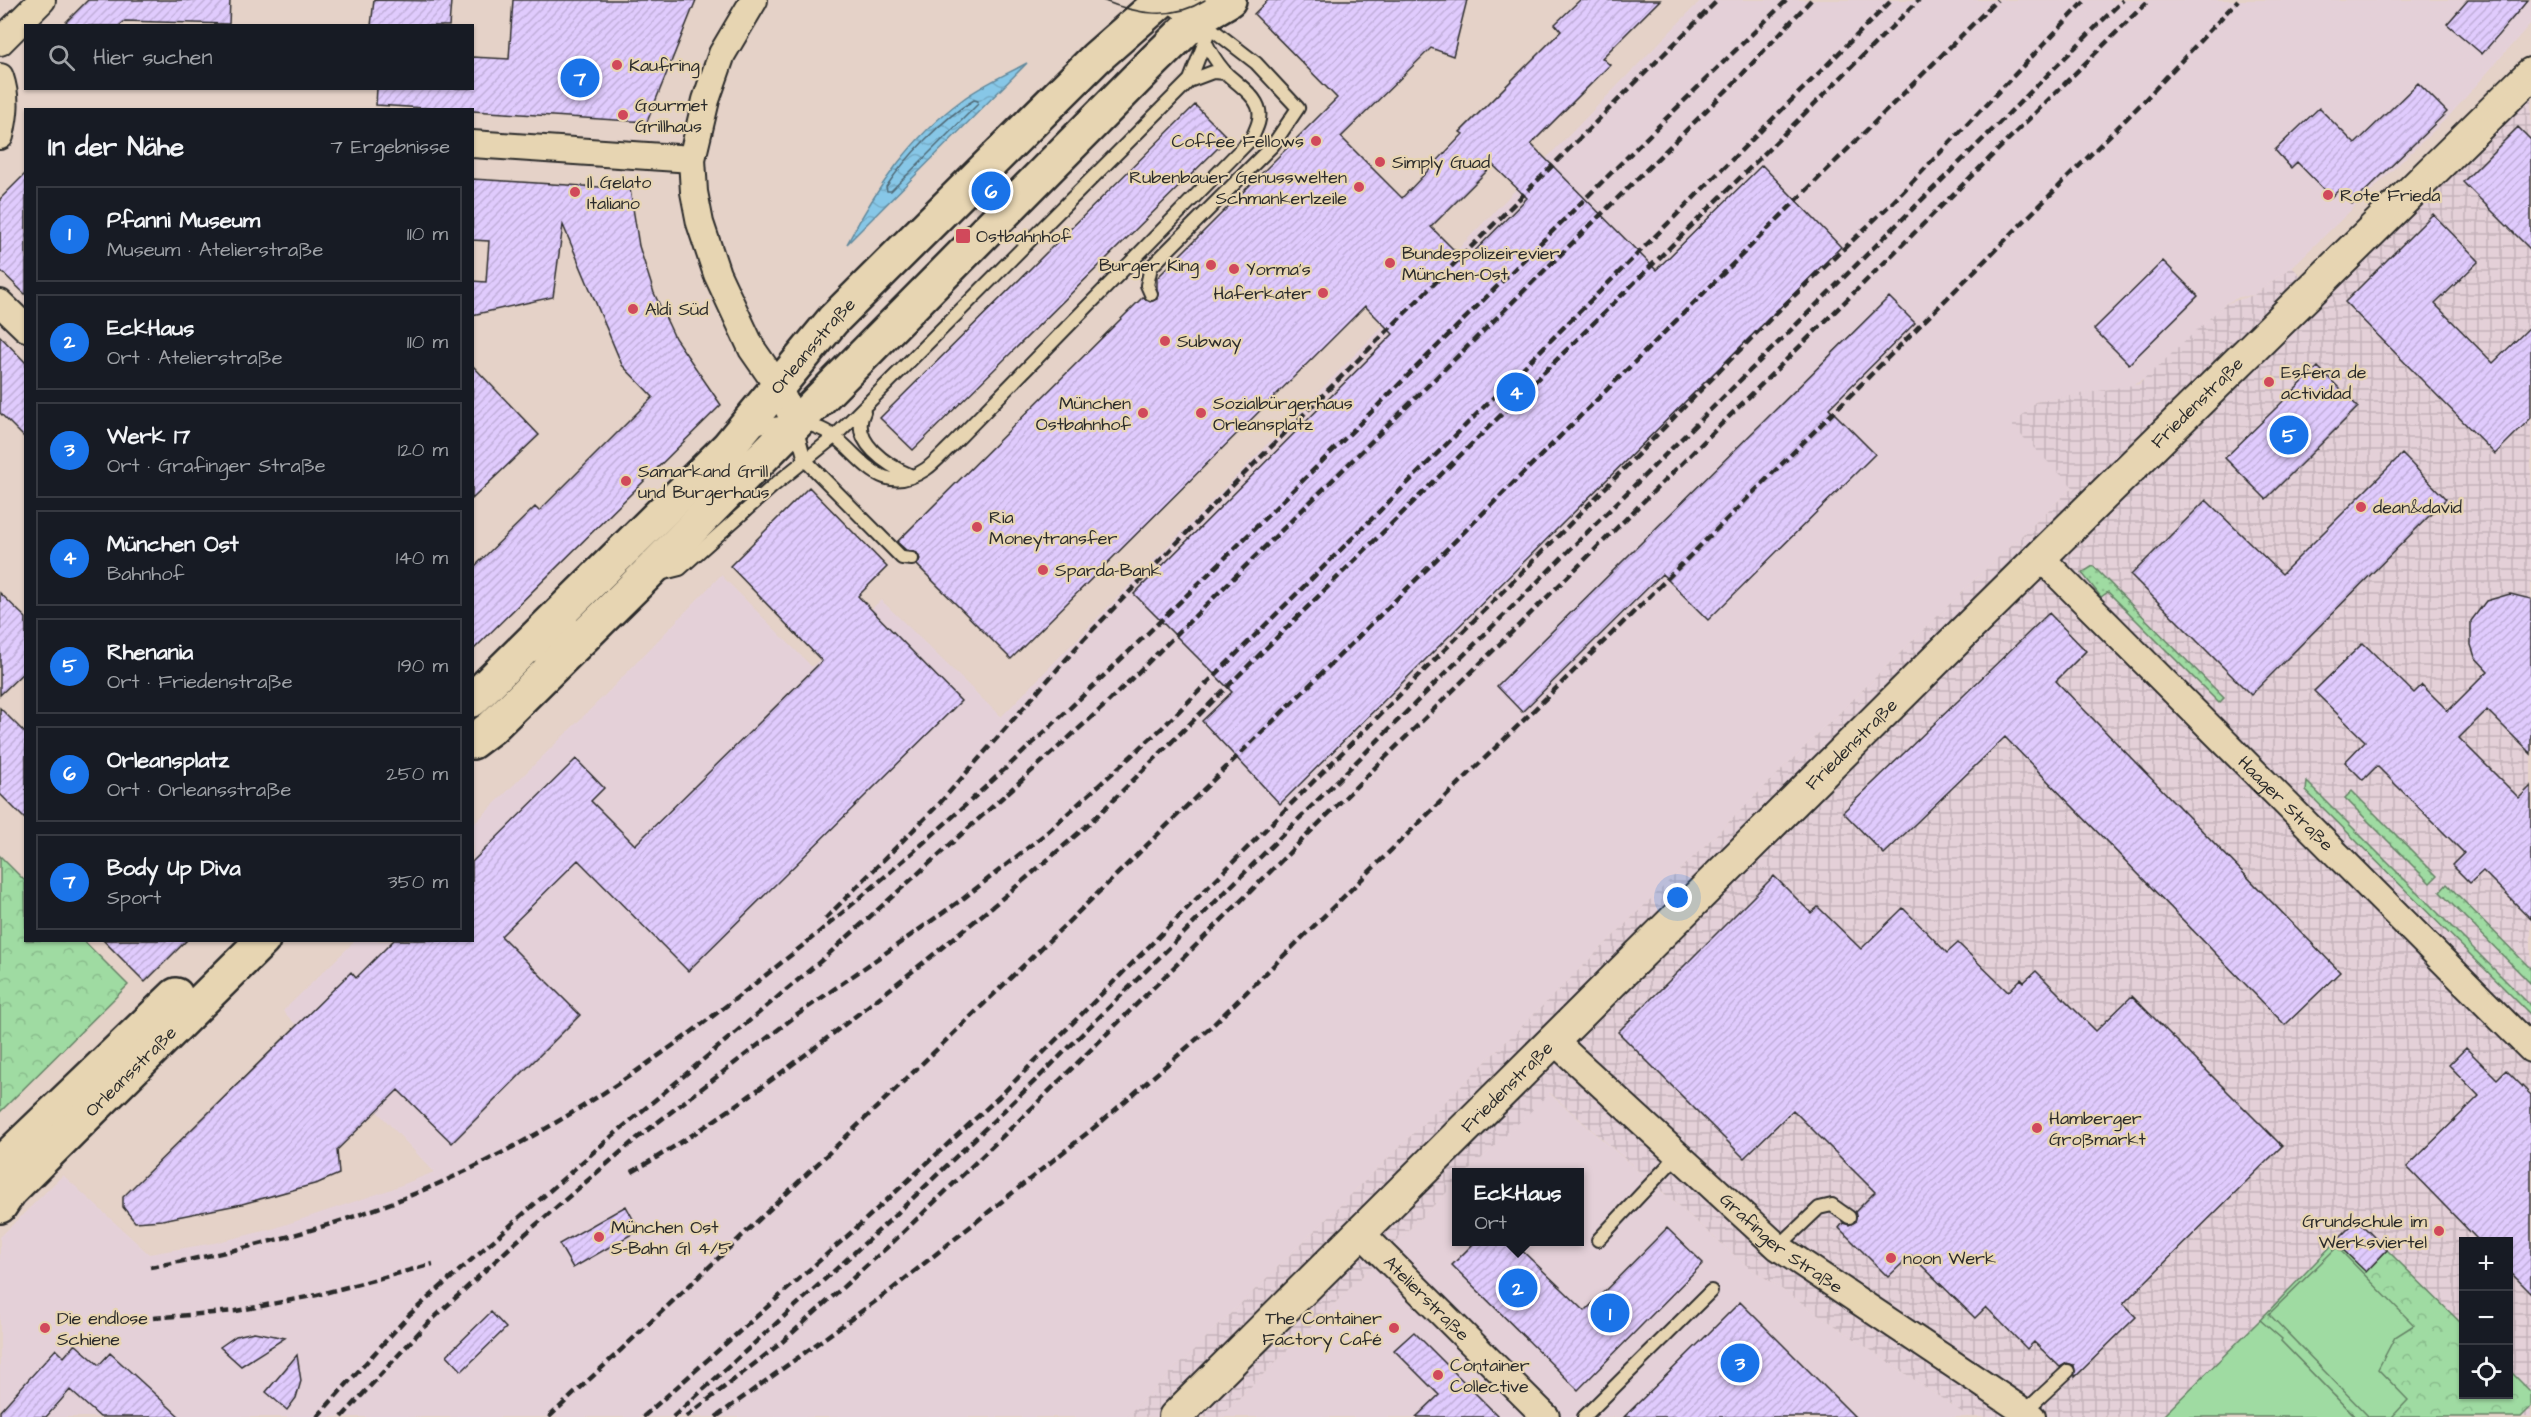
<!DOCTYPE html>
<html lang="de">
<meta charset="utf-8">
<style>
:root{--surface:#171b24;--page:#20242c;--text:#f1f3f6;--muted:#9ea1a6;--line:#363941;--accent:#1a73e8}
body{margin:0;font-family:"Architects Daughter",sans-serif;background:var(--page);color:var(--text)}
.controls{position:absolute;right:18px;bottom:18px;display:grid;overflow:hidden;border-radius:0px;box-shadow:0 2px 4px #0004}
.controls button{width:54px;height:54px;display:grid;place-items:center;padding:0;border:0;border-bottom:2px solid var(--line);background:var(--surface);color:var(--text);font:30px sans-serif}
.you{position:absolute;left:1678px;top:898px;width:21px;height:21px;margin:-15px;border:4px solid #fff;border-radius:50%;background:#1a73e8;box-shadow:0 0 0 9px #1a73e833}
.badge{display:grid;place-items:center;width:39px;height:39px;border-radius:50%;background:var(--accent);color:#fff;font-size:20px;font-weight:700}
.pin{position:absolute;translate:-50% -50%;border:3px solid #fff;box-shadow:0 2px 6px #0006}
.popup{position:absolute;left:1452px;top:1168px;width:132px;height:78px;box-sizing:border-box;display:grid;place-content:center;border-radius:0px;background:var(--surface);filter:drop-shadow(0 2px 4px #0005);font-size:20px;white-space:nowrap;color:var(--muted)}
.popup b{font-size:22px;color:var(--text)}
.popup::after{content:'';position:absolute;left:50%;top:100%;margin-left:-12px;border:12px solid transparent;border-top-color:var(--surface)}
.list{margin:0;padding:0;list-style:none}
h2{display:flex;justify-content:space-between;align-items:center;height:78px;margin:0;padding:0 24px;font-size:26px}
h2 small{font-size:20px;font-weight:400;color:var(--muted)}
.list li{display:grid;grid-template-columns:39px 1fr auto;gap:18px;align-items:center;box-sizing:border-box;height:96px;margin:0 12px 12px;padding:0 12px;border:2px solid var(--line);border-radius:0px}
.list b{display:block;font-size:22px;white-space:nowrap}
.list p{margin:0;font-size:20px;white-space:nowrap;color:var(--muted)}
.list em{font-size:20px;font-style:normal;color:var(--muted)}
.icon{flex:none;width:33px;height:33px;fill:none;stroke:currentColor;stroke-width:2;stroke-linecap:round;stroke-linejoin:round}
.map{position:relative;flex:none;width:2531px;height:1417px;overflow:hidden}
.search{position:absolute;background:var(--surface);box-shadow:0 2px 4px #0004;left:24px;top:24px;width:450px;height:66px;display:flex;align-items:center;gap:15px;box-sizing:border-box;padding:0 21px;border-radius:0px;color:var(--muted);font-size:22px}
.panel{position:absolute;background:var(--surface);box-shadow:0 2px 4px #0004;left:24px;top:108px;width:450px;height:834px;border-radius:0px}
.map>svg:first-child{display:block}
.built{fill:#e4d0d8}
.industrial{fill:url(#industrial-grid);fill-rule:evenodd}
.grass{fill:url(#grass-dots);stroke:#658366;stroke-width:1.5}
.park{fill:url(#park-crowns);stroke:#658366;stroke-width:1.5}
.pitch{fill:#9fdba2;stroke:#658366;stroke-width:1.5}
.water{fill:url(#water-waves);stroke:#62899c;stroke-width:1.5}
.lines{fill:none;stroke-linecap:round;stroke-linejoin:round}
.shore{stroke:#506976;stroke-width:1.5}
.building{fill:url(#building-hatch);stroke:#2b2b2b;stroke-width:1.5;fill-rule:evenodd}
.service-casing{stroke:#2b2b2b;stroke-width:16}
.minor-casing{stroke:#2b2b2b;stroke-width:30}
.tertiary-casing{stroke:#2b2b2b;stroke-width:36}
.secondary-casing{stroke:#2b2b2b;stroke-width:38}
.service{stroke:#e7d5b2;stroke-width:12}
.minor{stroke:#e7d5b2;stroke-width:26}
.tertiary{stroke:#e7d5b2;stroke-width:32}
.secondary{stroke:#e7d5b2;stroke-width:33}
.tram{stroke:#2b2b2b;stroke-width:1.5}
.rail{stroke:#2b2b2b;stroke-width:4.5;stroke-dasharray:9 4.5;stroke-linecap:butt}
.poi-dot{fill:#d1495b;stroke:#e7d5b2;stroke-width:2}
.labels{text-anchor:middle;stroke-width:4.5;stroke-linejoin:round;paint-order:stroke}
.poi-label{font-size:18px;fill:#2b2b2b;stroke:#e7d5b2;text-anchor:start}
.street-label{font-size:18px;fill:#2b2b2b;stroke:#e7d5b2}
</style>
<div class="map">
<svg width="2531" height="1417" viewBox="0 0 2531 1417">
<defs>
<pattern id="industrial-grid" width="8" height="8" patternUnits="userSpaceOnUse" patternTransform="scale(1.5)"><rect width="8" height="8" fill="#e4d0d8"/><path d="M0 4h8M4 0v8" fill="none" stroke="#c4b3ba"/></pattern>
<pattern id="grass-dots" width="8" height="8" patternUnits="userSpaceOnUse" patternTransform="scale(1.5)"><rect width="8" height="8" fill="#9fdba2"/><path d="M2 2h.1M6 6h.1" fill="none" stroke="#89bc8c" stroke-width="1.8" stroke-linecap="round"/></pattern>
<pattern id="park-crowns" width="20" height="18" patternUnits="userSpaceOnUse" patternTransform="scale(1.5)"><rect width="20" height="18" fill="#9fdba2"/><path d="M2 6a3 3 0 1 1 6 0M12 15a3 3 0 1 1 6 0" fill="none" stroke="#89bc8c"/></pattern>
<pattern id="water-waves" width="16" height="10" patternUnits="userSpaceOnUse" patternTransform="scale(1.5)"><rect width="16" height="10" fill="#87c7e7"/><path d="M0 5q4-4 8 0t8 0" fill="none" stroke="#75abc6"/></pattern>
<pattern id="building-hatch" width="6" height="6" patternUnits="userSpaceOnUse" patternTransform="scale(1.5)"><rect width="6" height="6" fill="#e0cbfd"/><path d="M-1 1l2-2M0 6l6-6M5 7l2-2" fill="none" stroke="#c0aed9"/></pattern>
</defs>
<rect width="100%" height="100%" fill="#e5d2c8"/>
<filter id="ink" filterUnits="userSpaceOnUse"><feTurbulence type="fractalNoise" baseFrequency=".0167" numOctaves="2"/><feDisplacementMap in="SourceGraphic" scale="12" xChannelSelector="R" yChannelSelector="G"/><feConvolveMatrix kernelMatrix="1 2 1 2 8 2 1 2 1" color-interpolation-filters="sRGB"/></filter>
<g filter="url(#ink)">
<path class="built" d="M1701,0H2531V23L2451,114L2292,267L2254,295L2239,297L2225,304L2149,377L2131,386L2035,402L2013,426L2074,486L1962,592L1126,1417H0V1237L63,1175L149,1254L214,1243L272,1229L389,1190L434,1172L283,1011L355,941L472,940L473,825L608,692L721,575L812,667L881,600L1001,717Z
M1549,1093L1745,1264L1969,1417H1220L1456,1183V1242H1580V1172H1467Z"/>
<path class="industrial" d="M2531,95V1417H1969L1745,1264L1550,1093L1467,1172H1456V1183L1220,1417H1126L1962,592L2073,487L2012,426L2035,402L2139,384L2225,304L2254,295L2292,267L2323,298ZM2464,1242H2508V1394H2464Z"/>
<path class="grass" d="M2093,566L2224,698L2219,703L2108,592L2101,597L2082,573Z
M2307,782L2531,1006V1015L2306,791Z
M2352,791L2437,876L2430,883L2345,798Z
M2447,884L2531,969V984L2440,892Z"/>
<path class="park" d="M0,856L25,881L26,940L84,941L128,985L0,1112Z
M2335,1242L2366,1271L2387,1250L2463,1325L2464,1394H2508L2509,1370L2531,1392V1407L2521,1417H2355L2260,1320Z"/>
<path class="pitch" d="M2337,1247L2414,1325L2395,1337L2378,1369L2408,1400L2392,1417H2369L2269,1314Z
M2260,1320L2282,1339L2281,1341L2355,1417H2162Z"/>
<path class="water" d="M1027,63L847,244C876,189 911,137 962,100C982,85 1005,75 1027,63Z"/>
<g class="lines">
<path class="shore" d="M974,100L978,101L977,105L891,191H887L886,187C906,157 943,118 974,100Z"/>
</g>
<path class="building" d="M88,0H230L229,24L125,21L119,26H62Z
M374,0L451,1L449,26H371Z
M513,0H696L647,122L376,105L377,88H472V57L509,59Z
M1268,0H1467L1453,56L1431,48L1341,137L1402,198L1463,134L1460,132L1561,31L1555,24L1580,0H1660L1602,58L1610,65L1531,144L1656,270L1762,165L1841,247L1280,804L1202,721L1232,692L1134,594L1393,334L1365,306L1011,659L917,565L920,559L917,553L906,550L897,542L1143,297L1150,302L1157,299V278L1337,98L1254,14ZM1493,165L1527,198L1465,261L1431,227Z
M2468,0H2528L2482,54L2447,24Z
M2418,83L2447,112L2352,204L2339,190L2331,197L2297,162L2291,168L2275,150L2319,108L2355,144Z
M1195,105L1228,138L913,450L880,418Z
M2518,127L2531,140V250L2463,182Z
M26,173V295L0,270V199Z
M472,179L630,189L639,246L654,293L675,338L721,405L472,651V569L535,507L539,511L653,397L622,365L563,225L553,297L472,315V281L486,282L489,241L472,240Z
M2433,214L2479,261L2435,304L2493,363L2531,326V418L2495,454L2345,302Z
M2163,261L2198,296L2129,364L2094,329Z
M1889,297L1915,323L1829,408L1875,454L1708,620L1662,574L1522,712L1497,686Z
M0,336L26,363V439L0,413Z
M472,365L539,435L472,499Z
M2318,367L2358,407L2266,499L2225,458Z
M2402,454L2446,499L2251,695L2131,575L2206,500L2282,574Z
M809,487L887,567L858,596L961,701L688,971L578,860L501,936L580,1015L452,1143L398,1090L337,1150L339,1174L318,1183L242,1204L162,1220L135,1222L123,1207V1197L351,972L356,978L394,940H472V862L576,759L604,788L591,801L635,845L822,661L730,566Z
M0,593L26,618V670L0,695Z
M2510,594L2531,599V754L2487,710L2459,738L2519,798L2531,786V919L2483,871L2470,883L2452,865L2464,853L2377,766L2363,780L2345,762L2365,741L2314,691L2363,643L2414,693L2422,685L2448,711L2488,671L2475,657L2471,645V621L2486,601Z
M2049,613L2086,651L2056,681L2340,972L2285,1025L2005,737L1884,854L1843,812Z
M0,708L26,734V820L0,794Z
M1774,876L1811,913L1818,907L1861,949L1903,908L1947,953L1958,943L2008,992L2021,979L2024,982L2036,971L2096,1031L2132,996L2282,1146L2123,1304L2136,1317L2075,1377L2074,1365L2067,1363L2060,1367L2034,1342L2027,1349L1986,1307L1975,1318L1911,1255L1888,1277L1839,1228L1843,1223L1849,1225L1855,1222V1212L1875,1192L1793,1110L1744,1158L1618,1032Z
M103,940H187L145,982Z
M2466,1048L2497,1079L2506,1070L2531,1095V1293L2508,1270V1242H2480L2407,1167L2479,1096L2449,1065Z
M626,1206L639,1230L573,1268L559,1244Z
M2357,1220L2387,1250L2366,1272L2335,1242Z
M1667,1228L1703,1263L1578,1390L1452,1265L1475,1242H1513L1585,1311Z
M1740,1302L1855,1417H1624L1701,1341Z
M491,1312L506,1328L462,1371L447,1355Z
M254,1332L285,1338L241,1366L220,1347L236,1336Z
M1414,1332L1499,1417H1416L1439,1395L1394,1350Z
M75,1344L99,1365L110,1353L180,1417H100L70,1390L46,1417H0V1411L56,1349L64,1357Z
M297,1355L301,1381L296,1398L287,1410L266,1392Z"/>
<g class="lines">
<defs>
<path id="service" d="M1190,80L1207,36
M1151,294L1147,285L1151,267L1273,145L1298,108L1256,63L1199,19
M864,412C849,441 888,466 912,476
M796,427L805,460L902,558L912,559
M753,429C774,422 799,419 821,429C858,445 876,503 926,469C936,462 944,452 953,444L1252,138C1256,129 1261,120 1259,110C1256,96 1238,84 1228,75C1215,62 1201,38 1199,21
M660,574L680,569L773,486L834,437L1189,81L1213,72L1226,73
M539,656L567,630L571,620
M1598,1240L1677,1156
M1778,1247L1819,1208L1832,1205L1849,1217
M2024,1412L2068,1371
M1584,1417L1711,1291"/>
<g id="minor">
<path d="M754,0L722,54L706,100L692,159L694,192L700,223L717,274L752,349L777,385L795,423"/>
<path d="M1173,0L1198,18"/>
<path d="M0,42L42,0"/>
<path d="M0,77C7,98 5,114 0,136"/>
<path d="M472,144L692,159"/>
<path d="M0,303L26,328"/>
<path id="s1" d="M2040,557L2531,1049"/>
<path id="s2" d="M1553,1040L1778,1247L2032,1417"/>
<path id="s3" d="M1360,1232L1546,1417"/>
</g>
<g id="tertiary">
<path id="s4" d="M1175,1417L1973,623L2531,74"/>
</g>
<g id="secondary">
<path id="s5" d="M472,700L728,447L833,320L1096,58L1162,0"/>
<path d="M472,742L492,727L644,577L1154,61L1198,18L1229,0"/>
<path d="M0,1164L176,995"/>
<path id="s6" d="M0,1206L10,1191L263,940"/>
</g>
</defs>
<use href="#service" class="service-casing"/>
<use href="#minor" class="minor-casing"/>
<use href="#tertiary" class="tertiary-casing"/>
<use href="#secondary" class="secondary-casing"/>
<use href="#service" class="service"/>
<use href="#minor" class="minor"/>
<use href="#tertiary" class="tertiary"/>
<use href="#secondary" class="secondary"/>
<path class="tram" d="M1102,0C1136,14 1172,21 1205,0"/>
<path class="rail" d="M825,919L939,804L1084,639L1229,489L1718,0
M632,1172C715,1124 792,1066 867,1007C944,947 1019,886 1092,821L1919,0
M150,1267C265,1247 377,1216 482,1163C586,1111 680,1043 771,971C935,841 1083,697 1232,551C1417,367 1600,182 1787,0
M153,1318L236,1311L317,1295L433,1264
M317,1417L410,1314L605,1142L823,959L1104,706L1735,82L1811,0
M342,1417L423,1328L517,1241L636,1139L797,1015L964,898L1044,835L1161,729L1892,0
M549,1417C1044,957 1519,477 1997,0
M643,1417L853,1231L999,1097L1566,528L1776,313L1893,202L2086,0
M673,1417L888,1222L1040,1076L2123,0
M686,1417L781,1343L892,1243L1034,1106L2149,0
M716,1417L891,1290L1101,1122L1213,1025L1643,603L2142,103L2238,0"/>
</g>
</g>
<g class="poi-dot">
<circle cx="617" cy="65" r="6"/>
<circle cx="623" cy="115" r="6"/>
<circle cx="1316" cy="141" r="6"/>
<circle cx="1380" cy="162" r="6"/>
<circle cx="1359" cy="187" r="6"/>
<circle cx="575" cy="192" r="6"/>
<circle cx="2328" cy="195" r="6"/>
<rect x="955" y="228" width="16" height="16" rx="3"/>
<circle cx="1390" cy="263" r="6"/>
<circle cx="1211" cy="265" r="6"/>
<circle cx="1234" cy="269" r="6"/>
<circle cx="1323" cy="293" r="6"/>
<circle cx="633" cy="309" r="6"/>
<circle cx="1165" cy="341" r="6"/>
<circle cx="2269" cy="382" r="6"/>
<circle cx="1143" cy="413" r="6"/>
<circle cx="1201" cy="413" r="6"/>
<circle cx="626" cy="481" r="6"/>
<circle cx="2361" cy="507" r="6"/>
<circle cx="977" cy="527" r="6"/>
<circle cx="1043" cy="570" r="6"/>
<circle cx="2037" cy="1128" r="6"/>
<circle cx="2439" cy="1231" r="6"/>
<circle cx="599" cy="1237" r="6"/>
<circle cx="1891" cy="1258" r="6"/>
<circle cx="45" cy="1328" r="6"/>
<circle cx="1394" cy="1328" r="6"/>
<circle cx="1438" cy="1375" r="6"/>
</g>
<g class="labels">
<g class="poi-label">
<text x="629" y="71">Kaufring</text>
<text x="635" y="111">Gourmet<tspan x="635" dy="21">Grillhaus</tspan></text>
<text x="1304" y="147" text-anchor="end">Coffee Fellows</text>
<text x="1392" y="168">Simply Guad</text>
<text x="1347" y="183" text-anchor="end">Rubenbauer Genusswelten<tspan x="1347" dy="21">Schmankerlzeile</tspan></text>
<text x="587" y="188">Il Gelato<tspan x="587" dy="21">Italiano</tspan></text>
<text x="2340" y="201">Rote Frieda</text>
<text x="976" y="242">Ostbahnhof</text>
<text x="1402" y="259">Bundespolizeirevier<tspan x="1402" dy="21">München-Ost</tspan></text>
<text x="1199" y="271" text-anchor="end">Burger King</text>
<text x="1246" y="275">Yorma's</text>
<text x="1311" y="299" text-anchor="end">Haferkater</text>
<text x="645" y="315">Aldi Süd</text>
<text x="1177" y="347">Subway</text>
<text x="2281" y="378">Esfera de<tspan x="2281" dy="21">actividad</tspan></text>
<text x="1131" y="409" text-anchor="end">München<tspan x="1131" dy="21">Ostbahnhof</tspan></text>
<text x="1213" y="409">Sozialbürgerhaus<tspan x="1213" dy="21">Orleansplatz</tspan></text>
<text x="638" y="477">Samarkand Grill<tspan x="638" dy="21">und Burgerhaus</tspan></text>
<text x="2373" y="513">dean&amp;david</text>
<text x="989" y="523">Ria<tspan x="989" dy="21">Moneytransfer</tspan></text>
<text x="1055" y="576">Sparda-Bank</text>
<text x="2049" y="1124">Hamberger<tspan x="2049" dy="21">Großmarkt</tspan></text>
<text x="2427" y="1227" text-anchor="end">Grundschule im<tspan x="2427" dy="21">Werksviertel</tspan></text>
<text x="611" y="1233">München Ost<tspan x="611" dy="21">S-Bahn Gl 4/5</tspan></text>
<text x="1903" y="1264">noon Werk</text>
<text x="57" y="1324">Die endlose<tspan x="57" dy="21">Schiene</tspan></text>
<text x="1382" y="1324" text-anchor="end">The Container<tspan x="1382" dy="21">Factory Café</tspan></text>
<text x="1450" y="1371">Container<tspan x="1450" dy="21">Collective</tspan></text>
</g>
<g class="street-label">
<text dy="6" stroke="none"><textPath href="#s5" startOffset="492">Orleansstraße</textPath></text>
<text dy="6" stroke="none"><textPath href="#s4" startOffset="1440">Friedenstraße</textPath></text>
<text dy="6" stroke="none"><textPath href="#s4" startOffset="954">Friedenstraße</textPath></text>
<text dy="6" stroke="none"><textPath href="#s1" startOffset="348">Haager Straße</textPath></text>
<text dy="6" stroke="none"><textPath href="#s6" startOffset="188">Orleansstraße</textPath></text>
<text dy="6" stroke="none"><textPath href="#s4" startOffset="468">Friedenstraße</textPath></text>
<text dy="6" stroke="none"><textPath href="#s2" startOffset="306">Grafinger Straße</textPath></text>
<text dy="6" stroke="none"><textPath href="#s3" startOffset="94">Atelierstraße</textPath></text>
</g>
</g>
</svg>
<div class="controls">
<button>+</button>
<button>−</button>
<button><svg class="icon" aria-label="locate" viewBox="0 0 24 24"><circle cx="12" cy="12" r="6"/><path d="M12 2v4M12 18v4M2 12h4M18 12h4"/></svg></button>
</div>
<div class="you"></div>
<div class="pin badge" style="left:1610px;top:1313px">1</div>
<div class="pin badge" style="left:1518px;top:1288px">2</div>
<div class="popup"><b>EckHaus</b>Ort</div>
<div class="pin badge" style="left:1740px;top:1363px">3</div>
<div class="pin badge" style="left:1516px;top:392px">4</div>
<div class="pin badge" style="left:2289px;top:435px">5</div>
<div class="pin badge" style="left:991px;top:191px">6</div>
<div class="pin badge" style="left:580px;top:78px">7</div>
<div class="search"><svg class="icon" aria-label="search" viewBox="0 0 24 24"><circle cx="10" cy="10" r="6"/><path d="M15 15l6 6"/></svg>Hier suchen</div>
<section class="panel">
<h2>In der Nähe<small>7 Ergebnisse</small></h2>
<ul class="list">
<li><span class="badge">1</span><div><b>Pfanni Museum</b><p>Museum · Atelierstraße</p></div><em>110 m</em></li>
<li><span class="badge">2</span><div><b>EckHaus</b><p>Ort · Atelierstraße</p></div><em>110 m</em></li>
<li><span class="badge">3</span><div><b>Werk 17</b><p>Ort · Grafinger Straße</p></div><em>120 m</em></li>
<li><span class="badge">4</span><div><b>München Ost</b><p>Bahnhof</p></div><em>140 m</em></li>
<li><span class="badge">5</span><div><b>Rhenania</b><p>Ort · Friedenstraße</p></div><em>190 m</em></li>
<li><span class="badge">6</span><div><b>Orleansplatz</b><p>Ort · Orleansstraße</p></div><em>250 m</em></li>
<li><span class="badge">7</span><div><b>Body Up Diva</b><p>Sport</p></div><em>350 m</em></li>
</ul>
</section>
</div>
